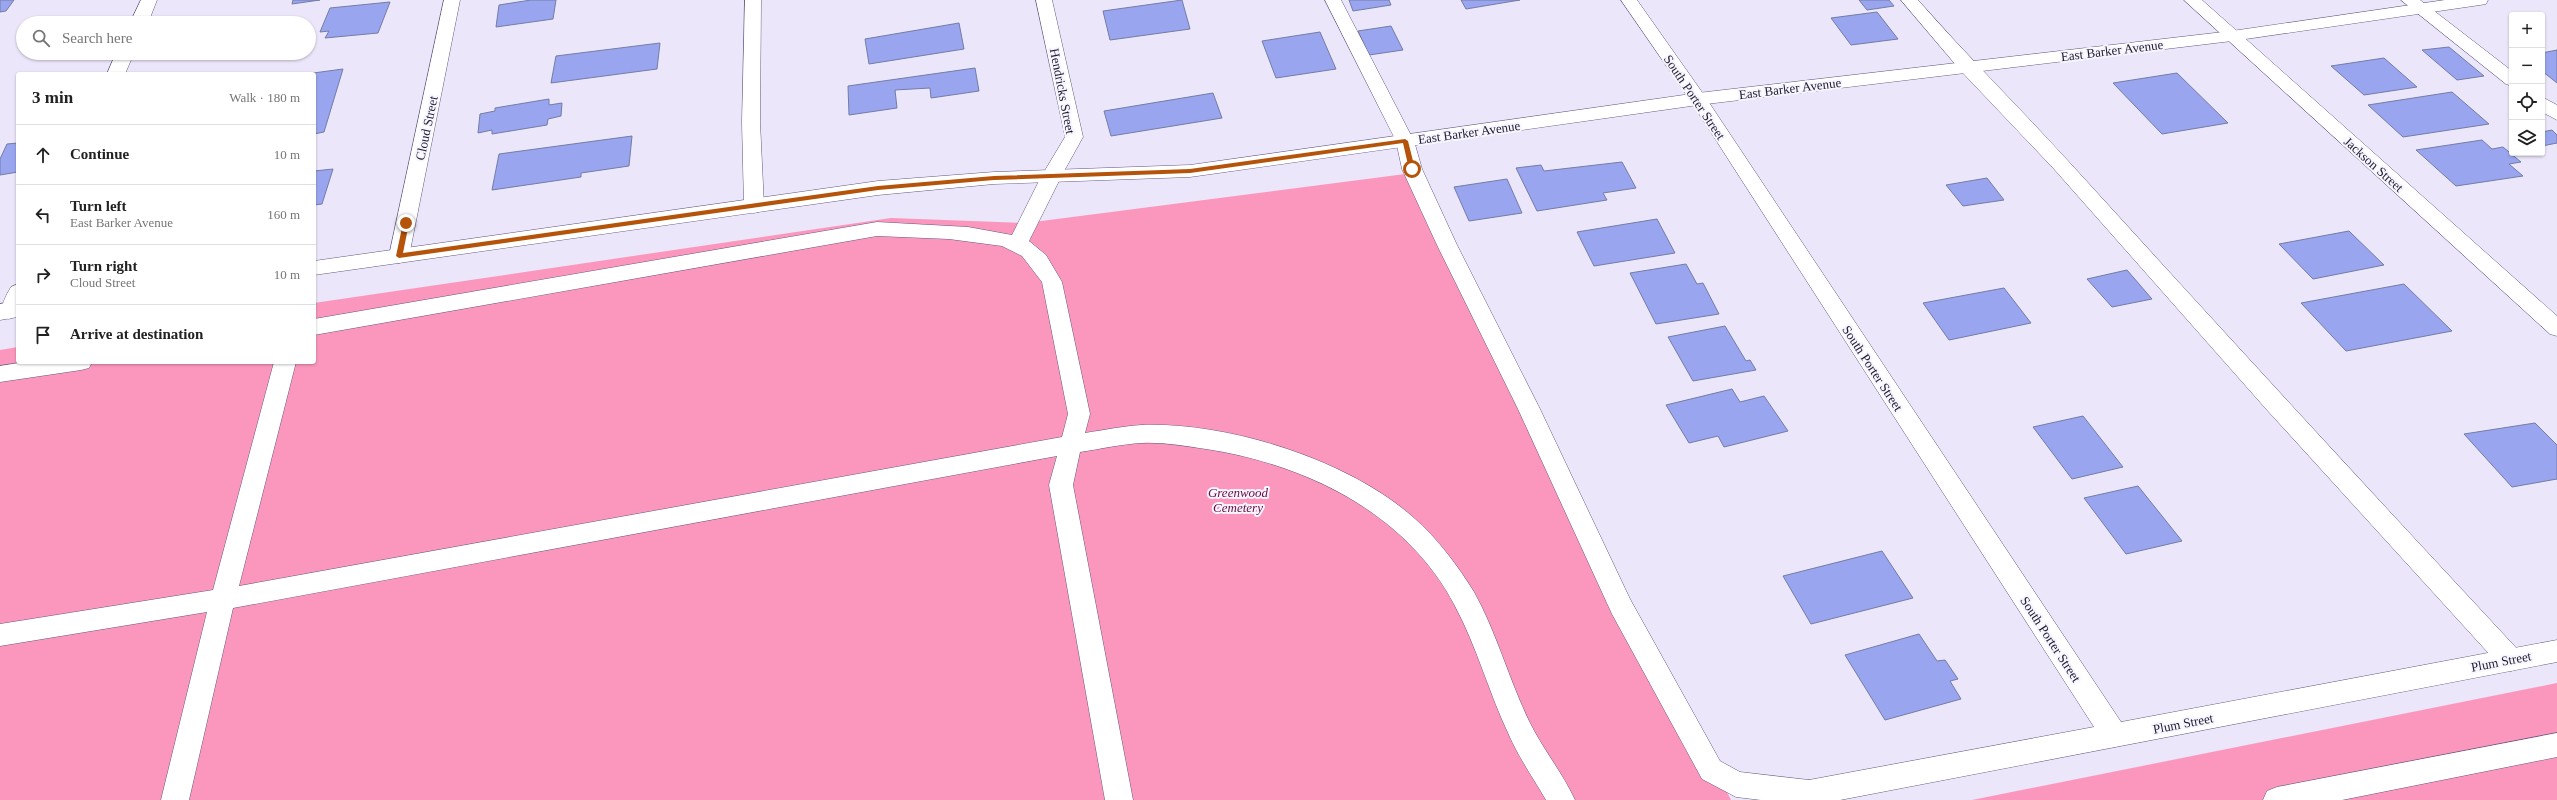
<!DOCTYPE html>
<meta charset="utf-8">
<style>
:root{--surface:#fff;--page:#f6f6f6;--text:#222;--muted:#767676;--line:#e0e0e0}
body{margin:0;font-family:Georgia,serif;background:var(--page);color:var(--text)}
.controls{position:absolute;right:12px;top:12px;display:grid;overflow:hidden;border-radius:4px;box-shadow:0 1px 3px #0004}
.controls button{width:36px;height:36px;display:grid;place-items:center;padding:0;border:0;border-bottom:1px solid var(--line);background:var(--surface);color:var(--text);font:20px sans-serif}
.stop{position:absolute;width:12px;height:12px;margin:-9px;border:3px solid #b45309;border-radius:50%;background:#fff}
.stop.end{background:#b45309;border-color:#fff;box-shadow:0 1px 4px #0008}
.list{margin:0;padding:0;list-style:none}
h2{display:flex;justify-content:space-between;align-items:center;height:52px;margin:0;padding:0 16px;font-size:17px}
h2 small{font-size:13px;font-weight:400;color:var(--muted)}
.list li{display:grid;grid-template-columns:26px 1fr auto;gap:12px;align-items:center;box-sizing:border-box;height:60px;padding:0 16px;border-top:1px solid var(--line)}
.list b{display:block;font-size:15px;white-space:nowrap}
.list p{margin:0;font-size:13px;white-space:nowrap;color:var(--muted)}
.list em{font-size:13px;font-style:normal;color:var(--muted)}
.icon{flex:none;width:22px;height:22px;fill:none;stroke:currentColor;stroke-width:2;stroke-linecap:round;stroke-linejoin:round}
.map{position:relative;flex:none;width:2557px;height:800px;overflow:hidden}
.search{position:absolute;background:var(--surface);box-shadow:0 1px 3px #0004;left:16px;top:16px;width:300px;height:44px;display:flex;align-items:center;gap:10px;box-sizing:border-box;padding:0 14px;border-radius:22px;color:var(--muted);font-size:15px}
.panel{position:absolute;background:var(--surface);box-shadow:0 1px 3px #0004;left:16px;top:72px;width:300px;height:292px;border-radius:4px}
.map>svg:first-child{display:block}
.green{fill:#fb97bc}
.building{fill:#99a5ef;stroke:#747ca6}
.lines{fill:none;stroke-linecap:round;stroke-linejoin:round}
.service-casing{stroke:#645981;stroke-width:1}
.pedestrian-casing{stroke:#645981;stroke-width:1}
.minor-casing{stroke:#645981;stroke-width:1}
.tertiary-casing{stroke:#645981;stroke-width:1}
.service{fill:#fff;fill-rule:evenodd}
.pedestrian{fill:#fff;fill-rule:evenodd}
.minor{fill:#fff;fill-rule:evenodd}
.tertiary{fill:#fff;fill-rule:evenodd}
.route{fill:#b45309}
.labels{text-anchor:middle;stroke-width:4;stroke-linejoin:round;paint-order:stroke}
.street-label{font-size:13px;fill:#211c2d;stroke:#f7f5ff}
.park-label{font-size:13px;font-style:italic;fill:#6a0b3c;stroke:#f7f5ff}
</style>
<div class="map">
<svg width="2557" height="800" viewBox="0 0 2557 800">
<rect width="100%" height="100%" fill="#ebe6f9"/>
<path class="green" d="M1413,173L1731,800H0V350L18,347V362H314V303L891,218L1026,223Z
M2557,683V800H1972Z"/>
<path class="building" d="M0,0H14L6,11L0,12Z
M293,0H320L292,4Z
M531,0H556L553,19L496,27L499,5Z
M1182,0L1190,29L1110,40L1103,11Z
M1349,0H1389L1391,5L1353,11Z
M1461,0H1520L1466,9Z
M1859,0H1889L1894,6L1867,10Z
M390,2L378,33L325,38L329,31L320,32L330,8Z
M1877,12L1898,39L1851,45L1831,18Z
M252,20L250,23H212Z
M959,23L964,49L869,64L865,39Z
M1391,26L1403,50L1369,55L1358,31Z
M1320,32L1336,69L1276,78L1262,41Z
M660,43L657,69L551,83L556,56Z
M2449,47L2484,76L2457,80L2422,50Z
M2557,50V83L2542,71V53Z
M2384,58L2417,87L2364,95L2331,66Z
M975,68L979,91L931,98L930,88L895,90L897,108L849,115L848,86Z
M343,69L324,132L314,134V74H306Z
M2177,73L2228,123L2162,134L2113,83Z
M2452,92L2489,124L2403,137L2368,105Z
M1213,93L1222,118L1111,136L1104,111Z
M549,99V105L562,103L561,116L548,119L547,125L492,134V130L478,133L480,114L495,111V108Z
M2552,130L2557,135V143L2542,146V132Z
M632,136L629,166L581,173V177L492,190L499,154Z
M2482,140L2492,149L2503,147L2521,162L2509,164L2523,176L2456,186L2416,150Z
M18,143V172L0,175V159L7,144Z
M1622,162L1636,188L1603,193L1607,200L1537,211L1516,168L1541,165L1544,171Z
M333,169L322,204L314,205V171Z
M1987,178L2004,200L1963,206L1946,185Z
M1507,179L1522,213L1469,221L1454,187Z
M1657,219L1675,253L1594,266L1577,232Z
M2349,231L2384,265L2313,279L2279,244Z
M1686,264L1697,284L1703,283L1719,314L1656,324L1630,273Z
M2127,270L2152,299L2112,307L2087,279Z
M2404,284L2452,331L2346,351L2301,303Z
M2004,288L2031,323L1949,340L1923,303Z
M1725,326L1746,361L1750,360L1756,370L1693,381L1668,337Z
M1732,389L1740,402L1764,396L1788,431L1724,447L1718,436L1689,443L1666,405Z
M2083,416L2123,467L2072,479L2033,427Z
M2535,423L2557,445V479L2512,487L2464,434Z
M2138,486L2182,541L2126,554L2084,498Z
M1882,551L1913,598L1811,624L1783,576Z
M1919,634L1937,661L1945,660L1958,679L1950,681L1961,699L1885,720L1845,655Z"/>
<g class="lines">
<defs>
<path id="service" d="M141,0H157L148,23H130Z
M745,0H761L760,122L764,206L761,211L754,213L747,211L744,206L742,122Z
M1325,0H1341L1414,141L1422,169L1457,245L1540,409L1630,599L1720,761L1740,772L1809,780L1819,784L1823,793L1819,800H1761L1736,797L1702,779L1612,614L1518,409L1437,245L1402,169L1396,141Z
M1901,0H1918C1967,56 2020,108 2070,163C2219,327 2369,490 2520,652L2524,660L2520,668L2511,671L2502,668L2267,410L2054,169L1961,71Z
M2401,0H2420L2512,71V86L2506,84Z
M116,53H134L125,74H107Z
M2542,97L2557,105V120L2542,112Z
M18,284V314L9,319L2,316C0,307 6,295 11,287Z"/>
<path id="pedestrian" d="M1051,171L1058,172L1061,177L1029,241L1046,255L1062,282L1090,414L1085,433C1104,430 1124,426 1142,425C1229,422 1349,460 1414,518C1437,538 1458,566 1474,592C1496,631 1509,680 1529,721C1542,748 1562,772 1575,800H1546C1534,779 1519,758 1509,735C1489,693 1477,647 1455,606C1407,513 1305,464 1206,449C1185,446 1163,442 1142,443C1121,444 1101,449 1080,452L1073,485L1133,800H1105L1049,485L1057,456L233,608L189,800H161L207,612L0,646V624L213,590L274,362H296L239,586L1062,437L1068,414L1042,282L1022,256L1002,246L949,239L877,236L314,335V319L877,222L968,227L1012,235L1041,177L1044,172Z
M25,362H92L89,368L81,370L0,382V366Z
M2557,733V757L2342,800H2263L2267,791L2277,787Z"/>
<path id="minor" d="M444,0H460L409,256L406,261L399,263L392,261L389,256Z
M1036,0H1052L1083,137L1058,182L1051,183L1044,182L1041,177L1065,137Z
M1621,0H1637L1704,95L2121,722L2557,640V662L1840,800H1799L1795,793L1799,784L1809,780L2094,727L1692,103Z
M2184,0H2202L2557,316V336L2550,334Z"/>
<path id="tertiary" d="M2445,0H2488L2486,4L2480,5L2232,41L1698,105L1190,177L994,184L878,195L314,275V261L878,181L994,172L1190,165L1698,93L2232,31Z
M18,301V317L0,320V304Z"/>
</defs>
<use href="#service" class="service-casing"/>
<use href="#pedestrian" class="pedestrian-casing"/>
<use href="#minor" class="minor-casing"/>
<use href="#tertiary" class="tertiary-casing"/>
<use href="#service" class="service"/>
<use href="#pedestrian" class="pedestrian"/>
<use href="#minor" class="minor"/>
<use href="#tertiary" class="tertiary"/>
</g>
<path class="route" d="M1405,139L1408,141L1415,169L1412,171L1409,169L1403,143L1190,173L994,180L878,190L399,258L396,256L403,223L406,221L409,223L403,253L878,186L994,176L1190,169Z"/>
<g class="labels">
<g class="street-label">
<text transform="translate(2112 50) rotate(-7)" y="5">East Barker Avenue</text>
<text transform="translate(1790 88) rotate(-7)" y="5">East Barker Avenue</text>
<text transform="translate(1063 91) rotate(79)" y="5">Hendricks Street</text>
<text transform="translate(1695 97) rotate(56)" y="5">South Porter Street</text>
<text transform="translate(426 128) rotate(-78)" y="5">Cloud Street</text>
<text transform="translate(1469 132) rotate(-8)" y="5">East Barker Avenue</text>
<text transform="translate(2374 164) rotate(42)" y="5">Jackson Street</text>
<text transform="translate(1873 368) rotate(57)" y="5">South Porter Street</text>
<text transform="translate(2051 639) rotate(57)" y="5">South Porter Street</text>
<text transform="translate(2501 661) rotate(-11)" y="5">Plum Street</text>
<text transform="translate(2183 723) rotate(-11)" y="5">Plum Street</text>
</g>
<g class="park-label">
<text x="1238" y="497">Greenwood<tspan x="1238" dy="15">Cemetery</tspan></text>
</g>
</g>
</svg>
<div class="controls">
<button>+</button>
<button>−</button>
<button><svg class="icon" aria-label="locate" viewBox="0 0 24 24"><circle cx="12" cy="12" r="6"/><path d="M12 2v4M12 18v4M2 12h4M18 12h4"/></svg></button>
<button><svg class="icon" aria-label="layers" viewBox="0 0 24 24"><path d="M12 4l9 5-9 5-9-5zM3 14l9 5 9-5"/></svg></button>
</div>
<div class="stop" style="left:1412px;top:169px"></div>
<div class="stop end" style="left:406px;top:223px"></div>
<div class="search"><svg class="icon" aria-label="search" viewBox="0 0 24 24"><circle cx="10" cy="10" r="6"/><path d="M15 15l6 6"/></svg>Search here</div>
<section class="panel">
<h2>3 min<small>Walk · 180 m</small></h2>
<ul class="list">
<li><svg class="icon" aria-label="ahead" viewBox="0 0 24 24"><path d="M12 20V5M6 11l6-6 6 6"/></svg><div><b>Continue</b></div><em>10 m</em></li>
<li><svg class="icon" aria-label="left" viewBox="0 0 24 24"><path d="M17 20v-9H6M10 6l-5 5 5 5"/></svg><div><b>Turn left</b><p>East Barker Avenue</p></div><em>160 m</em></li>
<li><svg class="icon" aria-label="right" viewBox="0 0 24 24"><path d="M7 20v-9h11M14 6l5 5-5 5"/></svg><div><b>Turn right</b><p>Cloud Street</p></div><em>10 m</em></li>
<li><svg class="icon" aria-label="arrive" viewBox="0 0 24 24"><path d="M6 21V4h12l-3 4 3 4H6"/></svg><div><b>Arrive at destination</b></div></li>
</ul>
</section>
</div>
